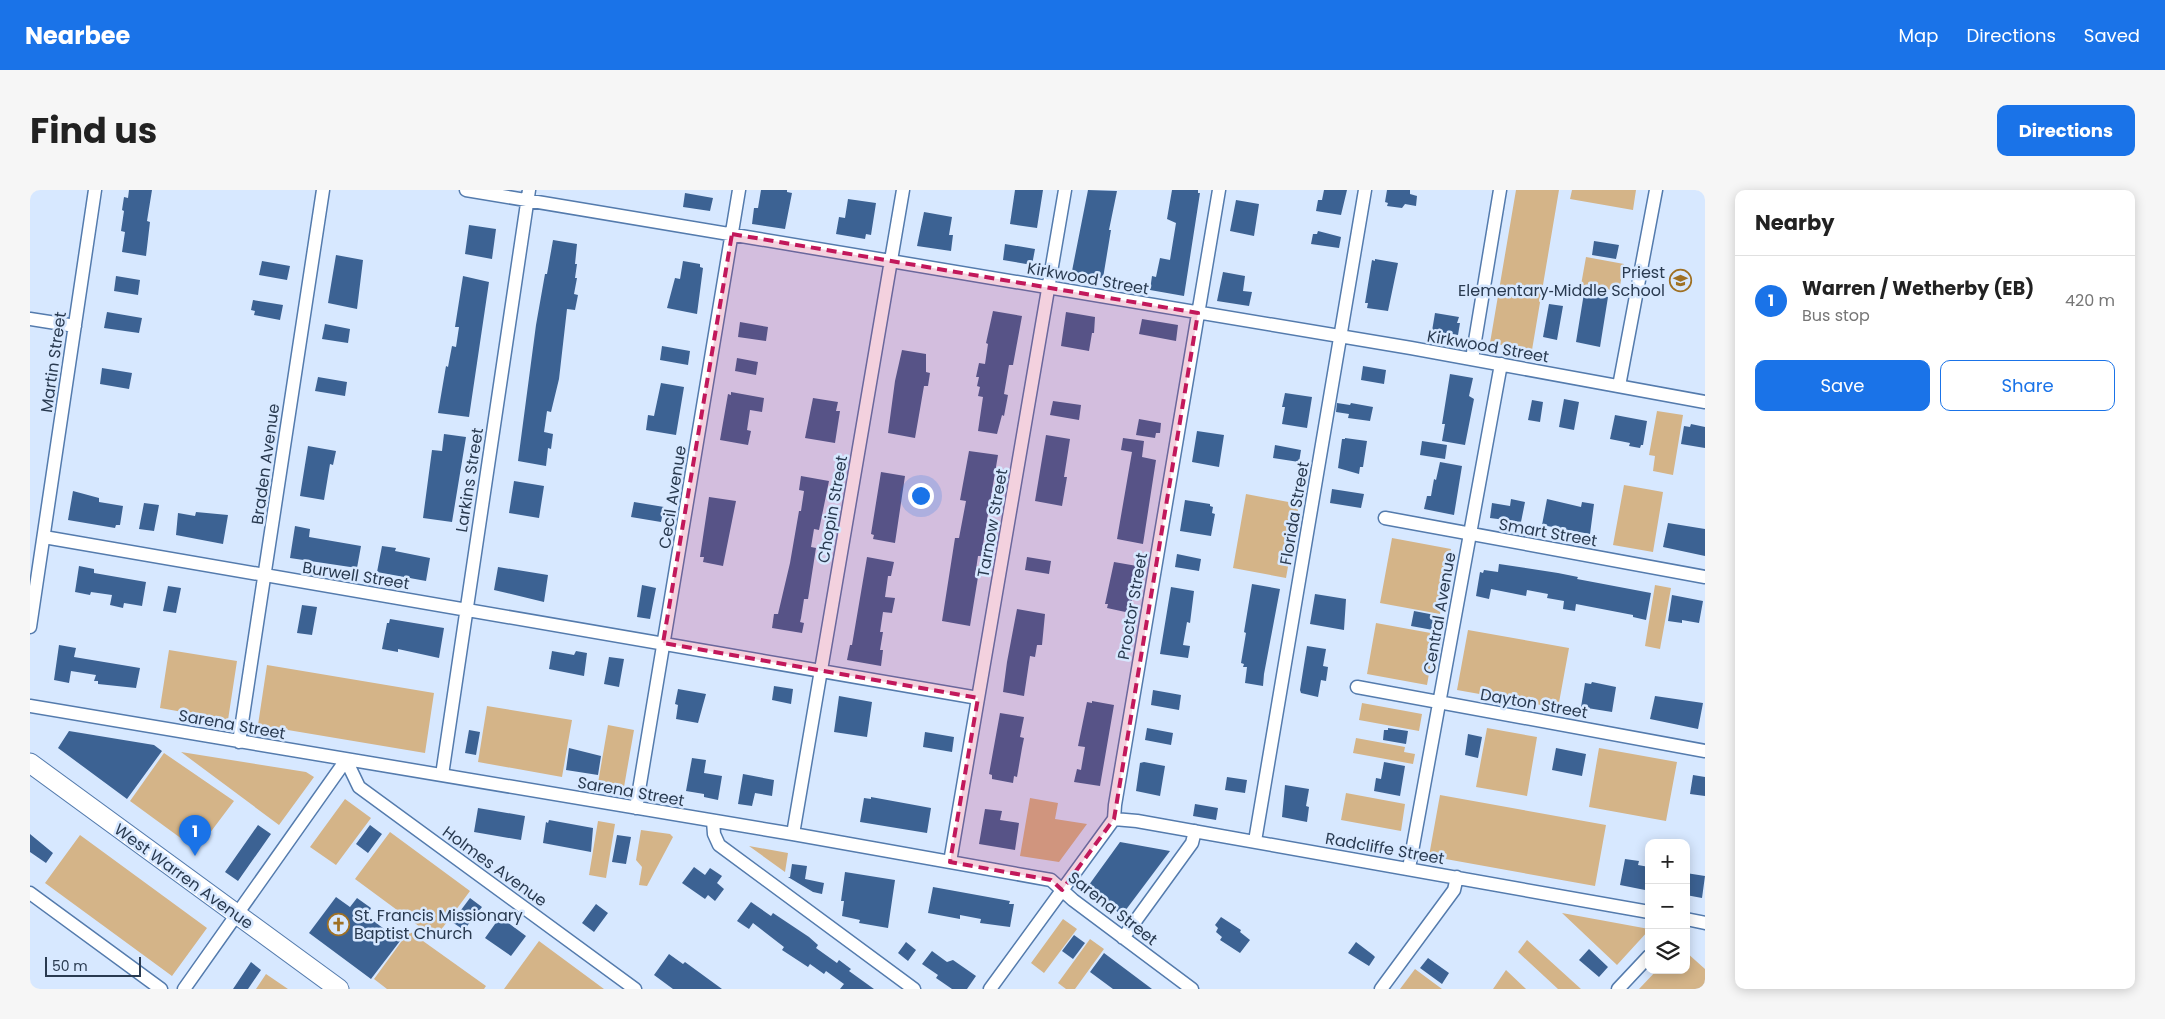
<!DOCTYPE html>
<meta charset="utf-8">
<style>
:root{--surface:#fff;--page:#f6f6f6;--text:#222;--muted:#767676;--line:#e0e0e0;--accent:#1a73e8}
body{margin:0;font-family:Poppins,sans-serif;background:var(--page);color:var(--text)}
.controls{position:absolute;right:15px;bottom:15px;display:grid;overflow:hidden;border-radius:10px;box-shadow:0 2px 12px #0003}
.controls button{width:45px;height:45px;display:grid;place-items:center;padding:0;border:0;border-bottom:1px solid var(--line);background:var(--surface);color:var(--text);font:25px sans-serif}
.scale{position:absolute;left:15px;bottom:12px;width:96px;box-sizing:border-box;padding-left:5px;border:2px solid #293a50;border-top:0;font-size:14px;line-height:18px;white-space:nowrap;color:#293a50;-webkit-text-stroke:4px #d7e8ff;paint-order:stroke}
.you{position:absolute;left:890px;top:305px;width:18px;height:18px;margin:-12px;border:4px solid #fff;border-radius:50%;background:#1a73e8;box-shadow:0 0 0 8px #1a73e833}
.badge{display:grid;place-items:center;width:32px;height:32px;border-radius:50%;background:var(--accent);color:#fff;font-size:16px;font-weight:700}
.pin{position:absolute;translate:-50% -41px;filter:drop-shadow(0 1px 2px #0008)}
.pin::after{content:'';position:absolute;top:26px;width:18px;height:15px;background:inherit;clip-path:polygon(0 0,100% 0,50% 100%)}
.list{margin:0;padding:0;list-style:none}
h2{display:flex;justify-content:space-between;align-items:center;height:65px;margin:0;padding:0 20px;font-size:21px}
h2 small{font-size:16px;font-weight:400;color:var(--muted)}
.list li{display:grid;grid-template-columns:32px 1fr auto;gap:15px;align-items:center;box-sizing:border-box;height:90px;padding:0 20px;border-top:1px solid var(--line)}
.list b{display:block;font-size:19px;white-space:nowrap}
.list p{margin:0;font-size:16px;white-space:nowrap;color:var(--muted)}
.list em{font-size:16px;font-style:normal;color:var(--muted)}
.actions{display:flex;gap:10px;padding:15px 20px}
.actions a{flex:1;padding:11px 0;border:1px solid var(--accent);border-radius:10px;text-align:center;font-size:18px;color:var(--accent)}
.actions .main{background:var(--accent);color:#fff}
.icon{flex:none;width:28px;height:28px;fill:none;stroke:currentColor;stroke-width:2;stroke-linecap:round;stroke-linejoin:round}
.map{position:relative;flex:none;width:1675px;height:799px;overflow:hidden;border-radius:10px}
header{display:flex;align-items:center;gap:30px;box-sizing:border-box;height:70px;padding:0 25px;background:var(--accent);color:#fff}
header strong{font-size:24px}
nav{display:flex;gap:28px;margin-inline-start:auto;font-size:18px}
.intro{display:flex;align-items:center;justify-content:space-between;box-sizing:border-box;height:120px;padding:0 30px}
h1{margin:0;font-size:35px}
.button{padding:12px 22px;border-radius:10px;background:var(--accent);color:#fff;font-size:18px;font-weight:700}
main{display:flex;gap:30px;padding:0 30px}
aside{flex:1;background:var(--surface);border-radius:10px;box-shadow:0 2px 12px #0003}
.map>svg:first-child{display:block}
.green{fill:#d4b488}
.building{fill:#3c6293}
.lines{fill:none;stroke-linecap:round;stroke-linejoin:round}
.minor-casing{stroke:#547bad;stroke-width:15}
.primary-casing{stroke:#547bad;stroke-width:21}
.minor{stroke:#fff;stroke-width:12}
.primary{stroke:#fff;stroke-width:19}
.marked{fill:#c2185b;fill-opacity:0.2;stroke:#c2185b;stroke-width:4;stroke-dasharray:10 6;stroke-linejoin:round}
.labels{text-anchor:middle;stroke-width:5;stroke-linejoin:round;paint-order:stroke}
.poi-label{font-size:16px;fill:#293a50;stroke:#d7e8ff;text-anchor:end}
.street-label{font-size:16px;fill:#293a50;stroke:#d7e8ff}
</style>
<header>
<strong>Nearbee</strong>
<nav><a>Map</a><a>Directions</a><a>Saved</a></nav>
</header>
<div class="intro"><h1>Find us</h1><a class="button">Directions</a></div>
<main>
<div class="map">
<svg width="1675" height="799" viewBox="0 0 1675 799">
<rect width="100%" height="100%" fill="#d7e8ff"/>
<path class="green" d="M1486,0H1529L1502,160L1460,153Z
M1542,0H1606L1603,20L1540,9Z
M1556,67L1594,74L1589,101L1551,95Z
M1627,221L1653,225L1643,285L1623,281L1625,266L1619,265Z
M1594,295L1633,302L1623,362L1583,355Z
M1216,304L1269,314L1256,388L1203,378Z
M1362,348L1421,359L1410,424L1350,413Z
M1625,395L1641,398L1630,459L1615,456Z
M1346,433L1406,444L1397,495L1337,484Z
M1438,440L1539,458L1528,518L1427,500Z
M139,460L207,471L198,530L130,518Z
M237,475L404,503L395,563L228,535Z
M1332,513L1392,524L1389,541L1329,530Z
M457,516L542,530L532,587L448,572Z
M578,535L604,540L594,597L568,593Z
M1457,538L1507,547L1497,606L1446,597Z
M1326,548L1375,557L1374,562L1385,564L1383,574L1323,563Z
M1569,558L1647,572L1636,631L1559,617Z
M151,562L276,582L284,587L249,635Z
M134,563L204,611L167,660L100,611Z
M1316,603L1375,614L1371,641L1311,630Z
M1410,605L1576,635L1565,696L1399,666Z
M1000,608L1028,613L1025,629L1057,634L1029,672L990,666Z
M315,609L341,628L306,675L280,657Z
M568,631L585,634L576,688L559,685Z
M611,640L640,644L643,647L617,696L609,695L612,677L606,670Z
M360,642L440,701L405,748L325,689Z
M50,645L177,738L142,786L15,693Z
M719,656L758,663L755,682Z
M1532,723L1619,739V740L1587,775Z
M1033,729L1047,739L1014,783L1001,773Z
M379,741L456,796L454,799H357L344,789Z
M1060,749L1074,759L1045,799H1036L1028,793Z
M1497,750L1551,799H1528L1488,762Z
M509,751L574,799H474Z
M1656,762L1675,779V799H1609L1627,780H1656Z
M1385,779L1412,799H1370Z
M1476,780L1496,799H1463Z
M236,784L258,799H226Z"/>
<path class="building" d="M99,0H122L117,31L120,32L116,66L92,62L95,42L91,41L94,21L92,20L94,7L98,8Z
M731,0H757V2L762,3L755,39L722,34L724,18H728Z
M985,0H1013L1007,38L980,34Z
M1058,0L1087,1L1079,40H1081L1073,88H1070L1046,84L1047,82L1042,81Z
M1142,0H1168V3H1170L1154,106L1120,100L1122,86L1126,87L1130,68L1140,70L1146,33L1137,29Z
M1294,0H1317L1311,25L1286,21L1288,10H1292Z
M1357,0H1380V4L1387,6L1386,16L1375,14L1372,18L1357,16L1358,13L1355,12Z
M655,3L683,8L680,21L653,17Z
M818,9L846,13L841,45L836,44L835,49L806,44L809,27L815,28Z
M1206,10L1229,14L1224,46L1200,41Z
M894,22L922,27L919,45H923L921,61L887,56Z
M439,35L466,39L462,69L435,64Z
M1288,41L1311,47L1309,58L1281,54L1283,44H1287Z
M523,50L547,54L545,74H547L545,88H547L544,104L548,105L545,120L537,119L529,189L521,222L517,221L514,242L523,244L521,259L518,258L516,276L488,271L506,135L515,84H517Z
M1564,51L1589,55L1586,69L1562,65Z
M975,54L1005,59L1002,75L973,70Z
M306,65L333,70L327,119L298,113Z
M1345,69L1368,73L1358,121L1337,118L1338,113H1335L1342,70L1345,71Z
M232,71L260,76L257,90L229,85Z
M653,71L670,74V77L673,78L667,124L637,118L645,88L650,89Z
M1193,82L1215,86L1213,101L1222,102L1219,116L1187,111Z
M86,86L110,90L108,105L84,101Z
M433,86L459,92L439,227L408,223L416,176L418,177L422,156L426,157L429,137H425Z
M1554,103L1578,107L1570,157L1546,152Z
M223,110L253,115L250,130L224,125L225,121L221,120Z
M1519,114L1533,116L1527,150L1513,147Z
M963,121L992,126L983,175H979L974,204L978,205L974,226L972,225L967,244L948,241L953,207L948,206L950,197L947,196L949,187H946L949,173L955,174L958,154L956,153Z
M77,122L112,128L109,143L74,138Z
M1036,122L1065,127L1064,143H1062L1059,161L1031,156Z
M1405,123L1429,127L1427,133H1430L1428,145L1402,141Z
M1112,129L1148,135L1146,151L1109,144Z
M710,132L738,137L736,151L708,147Z
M295,134L320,139L318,153L292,149Z
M632,156L660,161L658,175L630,170Z
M872,160L896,164V182L900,183L898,196H894L885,248L858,243L865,191Z
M707,168L728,172L726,185L705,181Z
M1333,176L1356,180L1354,194L1331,190Z
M72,178L102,183L99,199L70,194Z
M1420,184L1443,188L1439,206L1444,209L1435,255L1412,251L1415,234H1412Z
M288,187L317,192L315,206L285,201Z
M631,193L654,197L646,245L616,240L618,225L624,226Z
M701,202L734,208L732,222L720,220L717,240L721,241L718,255L690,250L698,204L701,205Z
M1255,203L1282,207L1277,238L1252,234L1255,217H1252Z
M783,208L808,212L806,221H810L805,253L775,248Z
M1534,209L1549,212L1544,240L1529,237Z
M1502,210L1513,212L1510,232L1498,230Z
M1023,211L1051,215L1049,230L1020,225Z
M1307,213L1320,215L1321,213L1343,217L1340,231L1318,228L1319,224L1306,222Z
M1585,225L1617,231L1613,255H1611L1610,258L1599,256L1600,253L1580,249Z
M1109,229L1131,233L1130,243H1126L1125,248L1106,245Z
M1661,234L1675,237V258L1651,254L1654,236L1660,237Z
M1167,241L1194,245L1189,277L1162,272Z
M414,244L436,247L422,332L393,328L402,260L412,261Z
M1016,245L1040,249L1034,287H1037L1032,316L1005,311Z
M1093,248L1114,251L1112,267L1126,270L1113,354L1087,349L1102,262L1091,260Z
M1315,248L1337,251L1333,277H1330L1329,284L1308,278L1312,249H1315Z
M1392,251L1417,255L1415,269L1390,265Z
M1245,255L1271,260L1269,272L1243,268Z
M278,256L306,261L303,275L300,274L294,310L270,306Z
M939,261L968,265L951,366H948L945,386L948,387L940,436L912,431L925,348H929L936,311L930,310Z
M1410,272L1432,276L1424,325L1394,319L1397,306H1401L1404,289L1406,290Z
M851,282L875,286L865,353L843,349L844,345L841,344Z
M771,286L799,291L789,340L784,339L781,357L786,358L778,409H774L771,428L770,432L774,433L772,443L742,438L744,424H748L760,373L769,321H771L774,301L769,300Z
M484,291L514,296L509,328L479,323Z
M1302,299L1334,304L1331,318L1300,313Z
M43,301L69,308V312L93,316L90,335H86L85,338L38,330Z
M679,307L706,311L693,376L673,372L674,367H670Z
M1481,309L1495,312L1491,332L1460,328L1462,313L1480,316Z
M1517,309L1551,317L1552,312L1564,314L1560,344L1512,335Z
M1155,310L1180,314V316L1183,317L1182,323L1185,324L1181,346L1150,341Z
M604,312L634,317L631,332L601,327Z
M114,313L129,315L124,341L109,339Z
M166,322L198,325L193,354L146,345L148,323L165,326Z
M1638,333L1675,339V366L1633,357Z
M265,336L280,339L279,347L331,356L327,378L260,368Z
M352,356L366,358L365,361L400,368L396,391L347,382Z
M1147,364L1171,369L1169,381L1145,377Z
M837,367L864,372L861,386H858L855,407L865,408L862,423L853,422L850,442H853L850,460H853L851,476L817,470L820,455H822Z
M997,367L1021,371L1019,384L995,380Z
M1084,372L1107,376L1100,423L1077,418L1078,414H1075Z
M1469,374L1528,383L1548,387L1547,389L1621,403L1616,430L1603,427V425L1546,414L1545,421L1533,419L1534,411L1517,408L1518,404L1497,400L1496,406L1461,399L1459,409L1446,406L1450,382L1453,383L1454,380L1468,382Z
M49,376L64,379V383L116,392L112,416L94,413L93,418L80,415L82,405L61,402L60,405L45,402Z
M468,377L518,385L514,412L464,400Z
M1222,394L1250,399L1234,484L1233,496L1215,493L1217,477H1213L1214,474L1211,473L1216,443L1214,442Z
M612,395L626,398L620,429L607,427Z
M138,396L151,398L146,423L133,421Z
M1141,397L1164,401L1160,433L1157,432L1153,455L1160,456L1158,468L1130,464Z
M1285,404L1316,409L1314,440L1280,434Z
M1642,405L1673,411L1669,433L1652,430V433L1638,431Z
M272,415L287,417L282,445L267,443Z
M987,419L1015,424L1012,455H1007L1005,467L1000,466L994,506L973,502L977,472Z
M1384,421L1405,425L1403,440L1381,436Z
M360,429L414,438L409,468L368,459V462L352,459L357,433H359Z
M29,455L46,458L44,467L110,478L106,498L68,494V491H64L66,485L41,481L39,493L24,490Z
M1277,456L1296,459L1293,476L1298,477L1296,491L1291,490L1288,507L1271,503L1270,500Z
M522,461L544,465L546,461L557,463L554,486L519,479Z
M579,467L594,469L589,497L574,494Z
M1562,492L1586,497L1582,522L1551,517L1555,493L1561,494Z
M744,496L763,499L761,514L742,510Z
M648,499L676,504L668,533L646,529L648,515L645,514Z
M1123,500L1151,505L1149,520L1121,515Z
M809,506L842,512L837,547L804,542Z
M1625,506L1673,513L1668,539L1620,529Z
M1062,511L1084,515L1070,596L1044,592L1047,579L1051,580L1055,557L1048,556L1057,512L1062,513Z
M970,523L994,527L990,547L994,548L992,558L987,587L984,586L983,593L962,589V585L959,584Z
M1117,538L1143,543L1141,555L1115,550Z
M1358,538L1378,541L1376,554L1353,550L1354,540H1358Z
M439,540L450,542L446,565L435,563Z
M39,541L124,555L132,561L97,609L28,558Z
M895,542L924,547L922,562L893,557Z
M1438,544L1452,547L1448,568L1435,565Z
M539,558L571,566L568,585L536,580Z
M1526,558L1556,564L1552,586L1522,580Z
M662,568L676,570L674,583L692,586L688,610L674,607V604L656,601Z
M1114,572L1135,576L1130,606L1106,601L1110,573Z
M1354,572L1375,576L1370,606L1344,601L1346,588L1351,589Z
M713,584L744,590L742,606L725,603L722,616L708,614Z
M1663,585L1675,587V606L1660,604Z
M1197,587L1217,590L1215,603L1195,600Z
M1255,595L1279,599L1276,616L1279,617L1277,632L1252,627Z
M841,607L901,618L897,643L830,632L834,608L841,609Z
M1165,614L1188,618L1186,630L1163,626Z
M448,618L495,626L491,650L444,642Z
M955,619L972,621L970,630L989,633L985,660L949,654Z
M519,630L563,638L561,662L513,653L516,632L518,633Z
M228,635L241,644L208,691L195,682Z
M340,635L352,644L338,663L326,654Z
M0,644L23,663L16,673L0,662Z
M587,645L601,647L596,674L582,672Z
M1090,652L1140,661L1092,725L1056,699Z
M1595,669L1609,671L1608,675L1619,677V698L1616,697L1615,700L1590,695Z
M762,674L777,676L775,689L794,693L792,704L783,702L758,687H760Z
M664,677L675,685L680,678L692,686L687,693L694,699L685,711L678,705L675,709L652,693Z
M815,682L865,690L858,738L829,733L830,730L812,726L814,711H811Z
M1656,683L1675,686L1672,708L1656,705Z
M903,697L980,711L979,714H984L980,737L950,733L951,729L930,725V729L898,723Z
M306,707L320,717L327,708L341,718L337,726L370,751L341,789L279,743Z
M440,708L452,717L434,740L422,732Z
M721,712L741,726L743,723L779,747L788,755L786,758L807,773L809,770L821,779L819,781L844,799H810L814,794L796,781L794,784L780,774L778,777L752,760L754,757L723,733L719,739L707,731Z
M566,714L578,723L564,742L552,733Z
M470,727L496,746L481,766L455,748Z
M1191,727L1211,740L1210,742L1220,750L1210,763L1190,750L1192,747L1186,742L1188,738L1185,735Z
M1044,745L1055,753L1043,769L1032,761Z
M876,752L886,760L878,771L868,763Z
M1326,752L1343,765L1345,767L1339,776L1318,763Z
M1559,759L1578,777L1569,787L1549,770Z
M902,761L917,772L923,770L946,786L937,799H922L906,788L908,785L892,774Z
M1074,763L1122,799H1083L1060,782Z
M639,764L653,774L655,772L692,799H643L624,785Z
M1398,768L1419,783L1412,794L1390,778Z
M221,772L231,780L218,799H203Z"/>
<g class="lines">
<defs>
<path id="minor" d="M436,0L1381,158L1675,212
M0,129L45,136
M1442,169L1470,0
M1589,196L1626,0
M1355,328L1675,387
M14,347L948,508
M0,437L65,0
M1327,497L1675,561
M0,516L763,644L1021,690L1043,710L1162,799
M209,552L293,0
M316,570L329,597L605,799
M412,585L499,0
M606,618L709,0
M1084,629L1107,631L1619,722
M683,631L684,644L689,655L884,799
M763,644L873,0
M1225,651L1335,0
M920,672L1035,0
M1379,678L1471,174
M0,703L131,799
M1656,729L1675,733
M1093,748L1162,653L1165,641
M154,799L316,570
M960,799L1084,629L1085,615L1189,0
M1351,799L1424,700L1427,687
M1588,799L1619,766"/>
<path id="primary" d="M0,573L309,799"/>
</defs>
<use href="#minor" class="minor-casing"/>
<use href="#primary" class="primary-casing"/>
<use href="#minor" class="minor"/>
<use href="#primary" class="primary"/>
</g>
<path class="marked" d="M702,44L1168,123L1084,629L1032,700L1021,690L920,672L948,508L633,453Z"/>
<defs>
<symbol id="school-ring" viewBox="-11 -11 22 22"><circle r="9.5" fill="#d7e8ff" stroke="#9f7023" stroke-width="1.5"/><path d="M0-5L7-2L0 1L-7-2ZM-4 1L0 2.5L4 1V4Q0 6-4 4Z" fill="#9f7023"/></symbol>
<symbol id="church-ring" viewBox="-11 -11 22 22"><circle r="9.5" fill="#d7e8ff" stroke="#9f7023" stroke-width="1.5"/><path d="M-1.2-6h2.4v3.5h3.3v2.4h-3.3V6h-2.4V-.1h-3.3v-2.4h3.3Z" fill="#9f7023"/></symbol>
</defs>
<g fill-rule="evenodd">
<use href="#school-ring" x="1638" y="78" width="25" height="25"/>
<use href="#church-ring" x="296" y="722" width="25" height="25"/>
</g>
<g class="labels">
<g class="poi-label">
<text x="1635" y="88">Priest<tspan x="1635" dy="18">Elementary‑Middle School</tspan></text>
<text x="324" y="731" text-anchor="start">St. Francis Missionary<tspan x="324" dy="18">Baptist Church</tspan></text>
</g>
<g class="street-label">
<text transform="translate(1058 88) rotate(10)" y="6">Kirkwood Street</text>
<text transform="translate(1458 156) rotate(10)" y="6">Kirkwood Street</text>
<text transform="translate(23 172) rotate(-82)" y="6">Martin Street</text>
<text transform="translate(235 274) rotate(-82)" y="6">Braden Avenue</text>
<text transform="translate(439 290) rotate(-81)" y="6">Larkins Street</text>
<text transform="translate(642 307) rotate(-81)" y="6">Cecil Avenue</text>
<text transform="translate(802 319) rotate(-80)" y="6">Chopin Street</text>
<text transform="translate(1264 323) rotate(-80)" y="6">Florida Street</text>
<text transform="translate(962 333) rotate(-80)" y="6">Tarnow Street</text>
<text transform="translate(1518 342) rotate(10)" y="6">Smart Street</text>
<text transform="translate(326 385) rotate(9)" y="6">Burwell Street</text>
<text transform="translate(1102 416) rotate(-80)" y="6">Proctor Street</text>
<text transform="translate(1409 423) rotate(-80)" y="6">Central Avenue</text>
<text transform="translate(1504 513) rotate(10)" y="6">Dayton Street</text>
<text transform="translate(202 534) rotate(10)" y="6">Sarena Street</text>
<text transform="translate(601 601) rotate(10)" y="6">Sarena Street</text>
<text transform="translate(1355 658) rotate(10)" y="6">Radcliffe Street</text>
<text transform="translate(465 676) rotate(36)" y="6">Holmes Avenue</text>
<text transform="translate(154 686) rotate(36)" y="6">West Warren Avenue</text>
<text transform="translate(1083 718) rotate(38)" y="6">Sarena Street</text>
</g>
</g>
</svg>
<div class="controls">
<button>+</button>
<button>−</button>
<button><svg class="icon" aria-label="layers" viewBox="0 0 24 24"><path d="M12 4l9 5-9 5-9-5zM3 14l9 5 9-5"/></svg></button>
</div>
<div class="scale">50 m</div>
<div class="you"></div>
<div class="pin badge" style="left:165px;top:666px">1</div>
</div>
<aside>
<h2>Nearby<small></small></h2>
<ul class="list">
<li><span class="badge">1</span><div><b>Warren / Wetherby (EB)</b><p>Bus stop</p></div><em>420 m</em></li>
</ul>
<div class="actions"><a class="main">Save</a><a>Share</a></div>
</aside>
</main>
